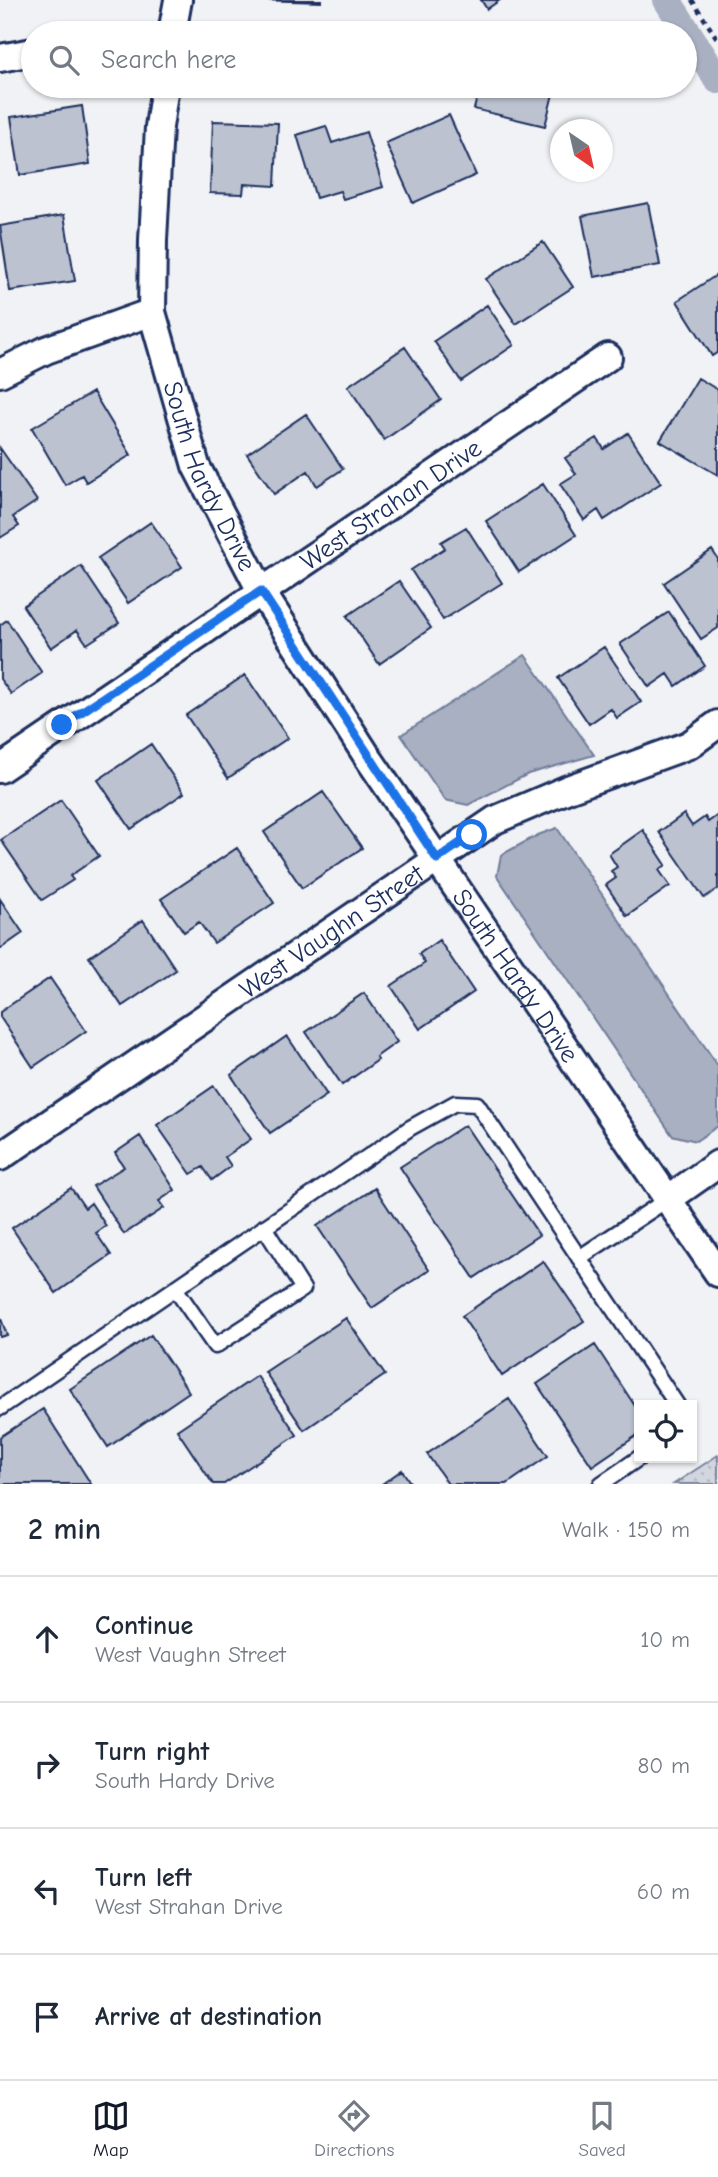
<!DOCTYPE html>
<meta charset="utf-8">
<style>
:root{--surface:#fff;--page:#f6f6f7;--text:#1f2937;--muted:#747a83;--line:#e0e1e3;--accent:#111827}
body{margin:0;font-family:"Comic Neue",sans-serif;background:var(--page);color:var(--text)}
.controls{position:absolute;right:21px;bottom:21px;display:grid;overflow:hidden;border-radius:0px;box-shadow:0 2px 5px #0004}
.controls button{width:63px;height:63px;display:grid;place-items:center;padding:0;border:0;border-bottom:2px solid var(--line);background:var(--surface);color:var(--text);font:35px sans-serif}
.compass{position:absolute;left:550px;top:119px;width:63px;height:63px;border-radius:50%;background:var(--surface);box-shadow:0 2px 5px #0004;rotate:146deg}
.stop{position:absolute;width:21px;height:21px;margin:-16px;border:5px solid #1a73e8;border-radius:50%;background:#fff}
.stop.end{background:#1a73e8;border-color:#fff;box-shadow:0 2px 7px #0008}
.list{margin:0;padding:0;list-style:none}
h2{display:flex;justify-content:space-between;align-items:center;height:91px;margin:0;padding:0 28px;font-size:30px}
h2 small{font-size:23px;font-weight:400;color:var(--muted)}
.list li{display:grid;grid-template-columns:46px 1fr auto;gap:21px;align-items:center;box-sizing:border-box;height:126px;padding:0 28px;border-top:2px solid var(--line)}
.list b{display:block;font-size:26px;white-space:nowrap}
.list p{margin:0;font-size:23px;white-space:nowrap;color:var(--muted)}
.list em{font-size:23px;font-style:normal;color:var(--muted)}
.icon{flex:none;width:38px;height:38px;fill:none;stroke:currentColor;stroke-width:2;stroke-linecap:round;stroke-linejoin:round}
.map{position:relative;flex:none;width:718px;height:1484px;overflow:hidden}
.search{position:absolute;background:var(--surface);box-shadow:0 2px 5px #0004;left:21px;right:21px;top:21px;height:77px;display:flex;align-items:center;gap:18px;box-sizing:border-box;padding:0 24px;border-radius:38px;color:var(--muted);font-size:26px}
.sheet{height:595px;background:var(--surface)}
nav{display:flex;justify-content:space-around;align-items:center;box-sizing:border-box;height:98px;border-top:2px solid var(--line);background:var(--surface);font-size:19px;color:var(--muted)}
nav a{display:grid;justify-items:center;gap:4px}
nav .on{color:var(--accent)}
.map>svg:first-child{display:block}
.grass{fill:url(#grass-dots);stroke:#76829e;stroke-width:2}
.water{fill:#a8b0c2;stroke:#707c9a;stroke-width:2}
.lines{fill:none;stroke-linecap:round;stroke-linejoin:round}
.canal{stroke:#a8b0c2;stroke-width:28}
.building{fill:#bcc2d0;stroke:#1b2f5e;stroke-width:2}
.service-casing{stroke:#1b2f5e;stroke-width:19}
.minor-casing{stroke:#1b2f5e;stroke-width:32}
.path{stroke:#1b2f5e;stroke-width:4.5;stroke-dasharray:5 5;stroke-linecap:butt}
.service{stroke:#fff;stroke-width:14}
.minor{stroke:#fff;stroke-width:26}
.route{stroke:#1a73e8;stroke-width:9}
.labels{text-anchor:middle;stroke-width:5;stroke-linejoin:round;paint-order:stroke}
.street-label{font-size:26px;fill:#1b2f5e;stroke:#fff}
</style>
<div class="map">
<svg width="718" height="1484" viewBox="0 0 718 1484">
<defs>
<pattern id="grass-dots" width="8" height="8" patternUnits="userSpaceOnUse" patternTransform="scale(1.75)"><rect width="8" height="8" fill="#d2d6df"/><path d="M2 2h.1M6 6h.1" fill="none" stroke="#b4b8c2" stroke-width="1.8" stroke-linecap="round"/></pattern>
</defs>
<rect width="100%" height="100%" fill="#f1f2f5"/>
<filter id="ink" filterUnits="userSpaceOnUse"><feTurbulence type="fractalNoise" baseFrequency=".0143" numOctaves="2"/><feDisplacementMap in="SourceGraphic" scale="14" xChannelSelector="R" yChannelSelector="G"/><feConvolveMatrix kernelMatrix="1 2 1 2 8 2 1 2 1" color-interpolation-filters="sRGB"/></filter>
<g filter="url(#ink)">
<path class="grass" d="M718,1455V1484H674Z"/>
<path class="water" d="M525,655L594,755L528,774L468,805L445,800L401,735Z
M557,828L718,1066V1126L696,1141L672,1135L497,876L501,855L538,835Z"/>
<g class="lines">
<path class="canal" d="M667,0L718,80"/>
</g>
<path class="building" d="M258,0H321V2Z
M481,0H500L487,9Z
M480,86H555L545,126L474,109Z
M82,106L90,164L20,175L11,117Z
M449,115L476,175L413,203L386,143Z
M213,121L278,123L275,186L244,184L243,194L210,193Z
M326,126L332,143L366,132L383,187L343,199L340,191L316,198L297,135Z
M648,203L660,265L594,277L582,216Z
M64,215L75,281L10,291L0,226Z
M543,242L573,287L516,324L486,279Z
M718,274V352L712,356L677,301Z
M487,305L514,345L461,381L434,341Z
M405,347L441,400L384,440L348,386Z
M698,378L718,390V475L660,441Z
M93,392L131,455L86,482L82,475L65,485L32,428Z
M306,414L343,469L317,486L308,471L274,494L247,454Z
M628,433L661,483L604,520L598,510L584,520L560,484L576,474L565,458L597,438L604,449Z
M0,448L37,501L13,517L19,526L0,538Z
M543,484L576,535L519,572L486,521Z
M151,522L182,567L128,603L98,558Z
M466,527L502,583L443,620L411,570L445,548L441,542Z
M712,550L718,559V628L701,639L664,583Z
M81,566L119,623L87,644L77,630L51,648L23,606Z
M399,581L431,628L379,664L347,616Z
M669,612L705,666L676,686L668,674L649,687L620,644Z
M7,620L42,673L11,694L0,679V625Z
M604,647L641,702L617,718L611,709L589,724L558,678Z
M245,675L288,738L228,778L186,715Z
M151,744L184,793L131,829L98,780Z
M323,792L362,848L302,888L264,832Z
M61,800L99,856L70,876L73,880L42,900L1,840Z
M684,814L692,826L705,817L708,822L718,815V889L704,898L659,832Z
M643,830L666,865L659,870L670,886L627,916L606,885L616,878L611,871L617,867L609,854Z
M237,848L274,903L214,943L199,922L184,932L161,899Z
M0,899L23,933L0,949Z
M143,920L176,970L122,1006L89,957Z
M439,940L474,992L420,1029L391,986L425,963L419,954Z
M50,978L86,1031L33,1067L0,1017V1012Z
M364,993L397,1042L376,1057L378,1060L342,1085L306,1032Z
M287,1036L327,1095L270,1133L231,1075Z
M214,1086L251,1139L225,1157L231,1166L212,1180L203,1167L191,1174L157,1125Z
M465,1125L539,1235L474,1278L400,1167Z
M140,1136L175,1190L159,1201L164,1208L124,1234L93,1186L124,1167L115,1153Z
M71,1188L85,1208L91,1203L106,1226L96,1233L111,1255L56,1293L12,1228Z
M375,1188L429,1270L372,1308L317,1226Z
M543,1261L584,1321L502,1376L462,1316Z
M0,1316L7,1335L0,1337Z
M346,1318L385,1375L304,1430L265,1372Z
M151,1335L189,1392L108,1447L70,1389Z
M595,1345L639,1412V1434L592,1466L537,1384Z
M257,1376L297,1435L224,1484H213L177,1430Z
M509,1399L548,1456L507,1484H448L427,1454Z
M43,1409L91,1484H0V1437Z
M402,1470L411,1484H382Z"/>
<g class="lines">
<defs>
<path id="service" d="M579,1258L668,1199
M175,1288L215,1346L303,1289L264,1227
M0,1408L410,1128L455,1103L477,1104L677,1405
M601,1484L639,1458"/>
<g id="minor">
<path d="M172,33L178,0"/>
<path d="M0,58L33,52"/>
<path id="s1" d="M165,86L159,127L153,240L152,312L196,466L261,591L369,759L718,1273"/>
<path d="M0,373L46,350L152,312"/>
<path id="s2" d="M0,769L608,357"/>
<path id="s3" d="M0,1157L495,820L568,789L689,745L718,724"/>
<path d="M668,1199L718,1164"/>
</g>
</defs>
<use href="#service" class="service-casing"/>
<use href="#minor" class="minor-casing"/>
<path class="path" d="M692,0L718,40"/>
<use href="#service" class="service"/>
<use href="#minor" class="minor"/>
</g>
</g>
<g class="lines" filter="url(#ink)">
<path class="route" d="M62,725L261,591L437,859L472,835"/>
</g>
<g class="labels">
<g class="street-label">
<text dy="9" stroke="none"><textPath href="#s1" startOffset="401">South Hardy Drive</textPath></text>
<text dy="9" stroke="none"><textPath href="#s2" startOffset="472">West Strahan Drive</textPath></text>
<text dy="9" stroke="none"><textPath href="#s3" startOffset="401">West Vaughn Street</textPath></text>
<text dy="9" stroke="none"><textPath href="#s1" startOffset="989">South Hardy Drive</textPath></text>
</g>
</g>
</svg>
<div class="controls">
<button><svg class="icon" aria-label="locate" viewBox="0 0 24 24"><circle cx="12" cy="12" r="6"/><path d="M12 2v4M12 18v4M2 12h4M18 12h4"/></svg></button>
</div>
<svg class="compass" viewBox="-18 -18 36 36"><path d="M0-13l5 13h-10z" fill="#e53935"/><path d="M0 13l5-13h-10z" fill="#747a83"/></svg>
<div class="stop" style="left:472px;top:835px"></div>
<div class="stop end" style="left:62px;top:725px"></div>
<div class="search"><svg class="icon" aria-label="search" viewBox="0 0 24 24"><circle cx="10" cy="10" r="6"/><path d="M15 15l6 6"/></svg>Search here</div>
</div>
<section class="sheet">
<h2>2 min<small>Walk · 150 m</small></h2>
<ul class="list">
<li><svg class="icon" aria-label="ahead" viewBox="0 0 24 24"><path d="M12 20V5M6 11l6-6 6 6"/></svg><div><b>Continue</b><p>West Vaughn Street</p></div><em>10 m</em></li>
<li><svg class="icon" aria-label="right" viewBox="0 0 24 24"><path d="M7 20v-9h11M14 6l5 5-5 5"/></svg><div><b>Turn right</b><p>South Hardy Drive</p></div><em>80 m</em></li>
<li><svg class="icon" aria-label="left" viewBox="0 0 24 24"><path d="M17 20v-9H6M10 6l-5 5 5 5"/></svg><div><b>Turn left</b><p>West Strahan Drive</p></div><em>60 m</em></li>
<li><svg class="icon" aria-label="arrive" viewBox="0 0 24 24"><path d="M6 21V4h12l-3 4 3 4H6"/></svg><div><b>Arrive at destination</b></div></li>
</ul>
</section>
<nav>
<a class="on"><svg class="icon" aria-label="map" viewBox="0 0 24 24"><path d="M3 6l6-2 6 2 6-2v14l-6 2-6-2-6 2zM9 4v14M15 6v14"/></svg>Map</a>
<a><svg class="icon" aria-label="directions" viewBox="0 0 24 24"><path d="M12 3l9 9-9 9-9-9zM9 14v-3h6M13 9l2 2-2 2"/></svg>Directions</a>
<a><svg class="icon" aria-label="saved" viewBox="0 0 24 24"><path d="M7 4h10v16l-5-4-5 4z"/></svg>Saved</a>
</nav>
